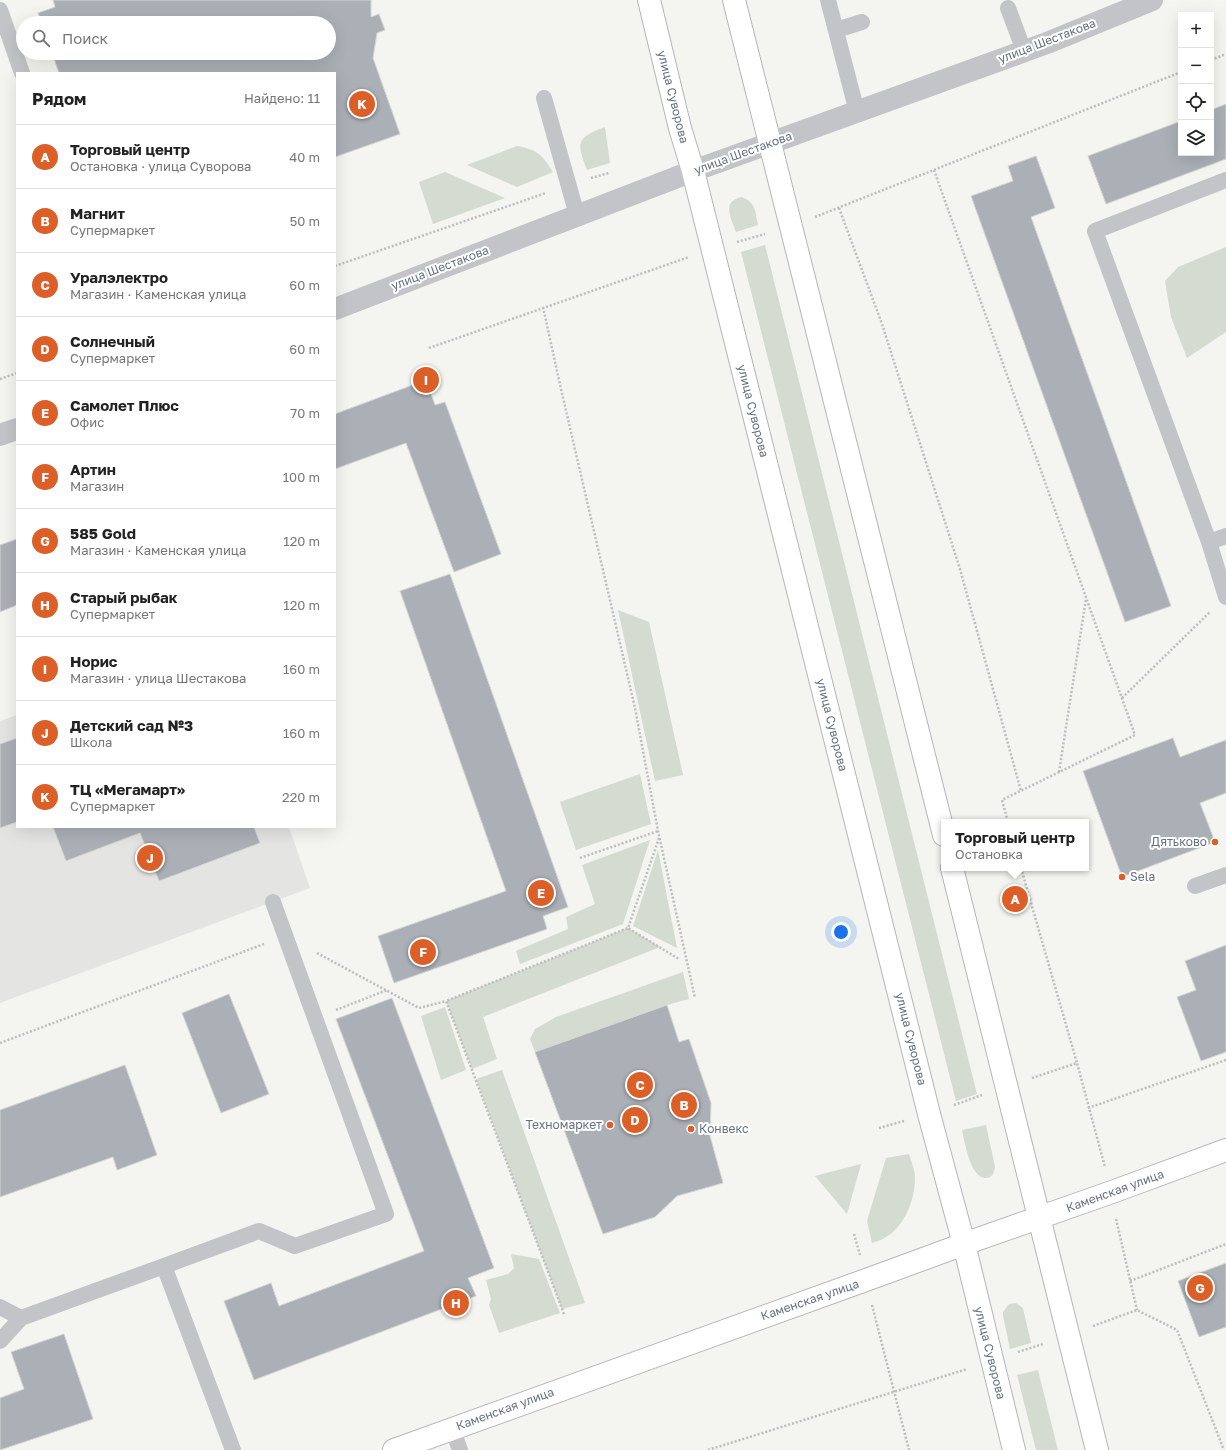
<!DOCTYPE html>
<html lang="ru">
<meta charset="utf-8">
<style>
:root{--surface:#fff;--page:#f6f6f6;--text:#222;--muted:#767676;--line:#e0e0e0;--accent:#dc5f28}
body{margin:0;font-family:"Golos Text",sans-serif;background:var(--page);color:var(--text)}
.controls{position:absolute;right:12px;top:12px;display:grid;overflow:hidden;border-radius:0px;box-shadow:0 4px 16px #0002}
.controls button{width:36px;height:36px;display:grid;place-items:center;padding:0;border:0;border-bottom:1px solid var(--line);background:var(--surface);color:var(--text);font:20px sans-serif}
.you{position:absolute;left:841px;top:932px;width:14px;height:14px;margin:-10px;border:3px solid #fff;border-radius:50%;background:#1a73e8;box-shadow:0 0 0 6px #1a73e833}
.badge{display:grid;place-items:center;width:26px;height:26px;border-radius:50%;background:var(--accent);color:#fff;font-size:13px;font-weight:700}
.pin{position:absolute;translate:-50% -50%;border:2px solid #fff;box-shadow:0 1px 4px #0006}
.popup{position:absolute;left:941px;top:819px;width:148px;height:52px;box-sizing:border-box;display:grid;place-content:center;border-radius:0px;background:var(--surface);filter:drop-shadow(0 1px 3px #0005);font-size:13px;white-space:nowrap;color:var(--muted)}
.popup b{font-size:15px;color:var(--text)}
.popup::after{content:'';position:absolute;left:50%;top:100%;margin-left:-8px;border:8px solid transparent;border-top-color:var(--surface)}
.list{margin:0;padding:0;list-style:none}
h2{display:flex;justify-content:space-between;align-items:center;height:52px;margin:0;padding:0 16px;font-size:17px}
h2 small{font-size:13px;font-weight:400;color:var(--muted)}
.list li{display:grid;grid-template-columns:26px 1fr auto;gap:12px;align-items:center;box-sizing:border-box;height:64px;padding:0 16px;border-top:1px solid var(--line)}
.list b{display:block;font-size:15px;white-space:nowrap}
.list p{margin:0;font-size:13px;white-space:nowrap;color:var(--muted)}
.list em{font-size:13px;font-style:normal;color:var(--muted)}
.icon{flex:none;width:22px;height:22px;fill:none;stroke:currentColor;stroke-width:2;stroke-linecap:round;stroke-linejoin:round}
.map{position:relative;flex:none;width:1226px;height:1450px;overflow:hidden}
.search{position:absolute;background:var(--surface);box-shadow:0 4px 16px #0002;left:16px;top:16px;width:320px;height:44px;display:flex;align-items:center;gap:10px;box-sizing:border-box;padding:0 14px;border-radius:22px;color:var(--muted);font-size:15px}
.panel{position:absolute;background:var(--surface);box-shadow:0 4px 16px #0002;left:16px;top:72px;width:320px;height:756px;border-radius:0px}
.map>svg:first-child{display:block}
.built{fill:#e4e5e3}
.green{fill:#d4dbd1}
.building{fill:#aab0b6;stroke:#d5d5d3}
.lines{fill:none;stroke-linecap:round;stroke-linejoin:round}
.secondary-casing{stroke:#b4b8bc;stroke-width:24}
.primary-casing{stroke:#b2b6ba;stroke-width:24}
.path{stroke:#bbbdbf;stroke-width:2.5;stroke-dasharray:2 2;stroke-linecap:butt}
.lane{stroke:#c2c4c8;stroke-width:16}
.street{stroke:#c2c4c8;stroke-width:22}
.secondary{stroke:#fff;stroke-width:22}
.primary{stroke:#fff;stroke-width:22}
.poi-dot{fill:#dc5f28;stroke:#fff;stroke-width:1.5}
.labels{text-anchor:middle;stroke-width:4;stroke-linejoin:round;paint-order:stroke}
.street-label{font-size:12px;fill:#647180;stroke:#fff}
.poi-label{font-size:12px;fill:#647180;stroke:#fff;text-anchor:end}
</style>
<div class="map">
<svg width="1226" height="1450" viewBox="0 0 1226 1450">
<rect width="100%" height="100%" fill="#f4f4f0"/>
<path class="built" d="M17,715V827H289L310,888L0,1003V721Z"/>
<path class="green" d="M605,127L610,163L587,170C577,143 575,138 605,127Z
M517,146C536,149 543,155 553,172L517,187L467,165Z
M445,172L505,198L433,224L419,182Z
M742,197C756,203 755,211 758,225L736,232C731,218 721,201 742,197Z
M765,245L977,1094L956,1101L741,252Z
M1226,247V332L1187,358L1171,317L1165,281L1178,267Z
M618,610L649,622L683,775L655,781Z
M640,774L651,824L576,850L560,802Z
M650,840L623,924L520,964L516,951L568,929L566,917L595,904L582,865Z
M658,850L677,948L633,926Z
M628,928L660,947L483,1017L497,1059L472,1069L446,1001Z
M683,972L689,999L667,1005L535,1052L530,1039L535,1029L556,1017Z
M445,1007L466,1070L441,1080L421,1016Z
M502,1070L585,1303L562,1309L476,1079Z
M986,1125L995,1167C994,1173 992,1178 986,1178C970,1178 965,1143 962,1130Z
M909,1154C911,1161 915,1170 915,1178C915,1199 905,1226 886,1237C882,1240 876,1241 872,1243L867,1221L886,1158Z
M861,1164L847,1214L815,1176Z
M511,1254L539,1259L560,1313L499,1333L489,1305L491,1299L486,1280L508,1274L514,1268Z
M1016,1303L1023,1308L1031,1343L1010,1349L1003,1316V1312L1009,1304Z
M1038,1370L1058,1450H1036L1017,1375Z"/>
<path class="building" d="M53,0H371V17L379,14L385,30L377,33L373,58L400,134L335,157V73H59L52,53H329V23H42L38,13L55,7Z
M1226,104V159L1106,204L1088,156L1181,121V153H1211V110Z
M1036,156L1055,208L1031,217L1171,606L1125,622L971,196L1013,181L1008,166Z
M426,380L435,405L445,402L501,554L454,572L406,443L335,469V414Z
M17,539V605L0,612V545Z
M450,574L568,907L543,916L547,929L394,983L378,936L506,891L400,591Z
M17,738V822L0,828V744Z
M1173,738L1180,757L1226,740V793L1200,803L1215,842L1122,877L1083,771Z
M53,827H254L260,843L159,881L140,833L66,861Z
M1226,945V1052L1201,1061L1177,997L1196,990L1185,961Z
M229,994L269,1094L221,1113L182,1013Z
M392,998L494,1268L468,1278L476,1296L254,1380L224,1301L271,1283L279,1306L424,1251L336,1019Z
M667,1005L679,1042L689,1039L711,1103L710,1136L723,1183L677,1196L655,1217L603,1234L535,1052Z
M125,1065L157,1155L117,1170L113,1157L0,1197V1110Z
M1226,1263V1327L1199,1337L1178,1281Z
M64,1334L93,1419L0,1450V1398L24,1389L11,1352Z"/>
<g class="lines">
<defs>
<path id="secondary" d="M394,1450L866,1280L964,1244L1112,1192L1226,1150"/>
<path id="primary" d="M649,0L680,128L693,171L929,1114L964,1244L1014,1450
M734,0L944,835
M952,868L1097,1450"/>
</defs>
<use href="#secondary" class="secondary-casing"/>
<use href="#primary" class="primary-casing"/>
<path class="path" d="M1211,60L1226,54
M934,170L1135,735L1002,800L1008,822
M591,178L609,173
M839,208L882,324L960,569L1021,791
M815,217L1181,72
M737,242L765,234
M335,266L546,193
M543,307L561,389L635,708L658,831L695,998
M429,348L689,257
M0,379L17,373
M1122,698L1210,612
M1059,772L1086,599
M659,838L628,928L679,959
M580,858L658,831
M1021,868L1077,1063
M317,953L419,1008L446,1001
M336,1010L387,990
M0,1043L264,944
M1032,1078L1077,1063L1105,1167
M954,1105L982,1095
M1088,1108L1226,1060
M879,1128L904,1121
M1116,1219L1137,1310
M854,1234L860,1255
M1130,1281L1226,1244
M872,1305L909,1450
M564,1314L446,1001L628,928
M1093,1326L1137,1310L1177,1330L1224,1450
M1018,1352L1043,1344
M708,1450L967,1369"/>
<path class="lane" d="M828,0L857,112
M1008,8L1024,51
M0,10L22,73
M836,30L862,22
M544,98L577,215
M1226,180L1095,231L1209,542L1226,597
M1209,542L1226,536
M1195,886L1226,875
M164,1266L259,1231L295,1246L386,1214L273,902
M0,1307L21,1318L164,1266L233,1450
M0,1341L21,1318
M452,1428L460,1450"/>
<path class="street" d="M335,309L693,171L1047,43L1152,0
M0,435L17,429"/>
<use href="#secondary" class="secondary"/>
<use href="#primary" class="primary"/>
</g>
<g class="poi-dot">
<circle cx="1215" cy="842" r="4"/>
<circle cx="1122" cy="877" r="4"/>
<circle cx="610" cy="1125" r="4"/>
<circle cx="691" cy="1129" r="4"/>
</g>
<g class="labels">
<g class="street-label">
<text transform="translate(1047 41) rotate(-21)" y="4">улица Шестакова</text>
<text transform="translate(673 97) rotate(76)" y="4">улица Суворова</text>
<text transform="translate(743 153) rotate(-20)" y="4">улица Шестакова</text>
<text transform="translate(440 268) rotate(-21)" y="4">улица Шестакова</text>
<text transform="translate(753 411) rotate(76)" y="4">улица Суворова</text>
<text transform="translate(832 725) rotate(76)" y="4">улица Суворова</text>
<text transform="translate(911 1039) rotate(76)" y="4">улица Суворова</text>
<text transform="translate(1115 1191) rotate(-20)" y="4">Каменская улица</text>
<text transform="translate(810 1300) rotate(-19)" y="4">Каменская улица</text>
<text transform="translate(990 1353) rotate(76)" y="4">улица Суворова</text>
<text transform="translate(505 1409) rotate(-20)" y="4">Каменская улица</text>
</g>
<g class="poi-label">
<text x="1207" y="846">Дятьково</text>
<text x="1130" y="881" text-anchor="start">Sela</text>
<text x="602" y="1129">Техномаркет</text>
<text x="699" y="1133" text-anchor="start">Конвекс</text>
</g>
</g>
</svg>
<div class="controls">
<button>+</button>
<button>−</button>
<button><svg class="icon" aria-label="locate" viewBox="0 0 24 24"><circle cx="12" cy="12" r="6"/><path d="M12 2v4M12 18v4M2 12h4M18 12h4"/></svg></button>
<button><svg class="icon" aria-label="layers" viewBox="0 0 24 24"><path d="M12 4l9 5-9 5-9-5zM3 14l9 5 9-5"/></svg></button>
</div>
<div class="you"></div>
<div class="pin badge" style="left:1015px;top:899px">A</div>
<div class="popup"><b>Торговый центр</b>Остановка</div>
<div class="pin badge" style="left:684px;top:1105px">B</div>
<div class="pin badge" style="left:640px;top:1085px">C</div>
<div class="pin badge" style="left:635px;top:1120px">D</div>
<div class="pin badge" style="left:541px;top:893px">E</div>
<div class="pin badge" style="left:423px;top:952px">F</div>
<div class="pin badge" style="left:1200px;top:1288px">G</div>
<div class="pin badge" style="left:456px;top:1303px">H</div>
<div class="pin badge" style="left:426px;top:380px">I</div>
<div class="pin badge" style="left:150px;top:858px">J</div>
<div class="pin badge" style="left:362px;top:104px">K</div>
<div class="search"><svg class="icon" aria-label="search" viewBox="0 0 24 24"><circle cx="10" cy="10" r="6"/><path d="M15 15l6 6"/></svg>Поиск</div>
<section class="panel">
<h2>Рядом<small>Найдено: 11</small></h2>
<ul class="list">
<li><span class="badge">A</span><div><b>Торговый центр</b><p>Остановка · улица Суворова</p></div><em>40 m</em></li>
<li><span class="badge">B</span><div><b>Магнит</b><p>Супермаркет</p></div><em>50 m</em></li>
<li><span class="badge">C</span><div><b>Уралэлектро</b><p>Магазин · Каменская улица</p></div><em>60 m</em></li>
<li><span class="badge">D</span><div><b>Солнечный</b><p>Супермаркет</p></div><em>60 m</em></li>
<li><span class="badge">E</span><div><b>Самолет Плюс</b><p>Офис</p></div><em>70 m</em></li>
<li><span class="badge">F</span><div><b>Артин</b><p>Магазин</p></div><em>100 m</em></li>
<li><span class="badge">G</span><div><b>585 Gold</b><p>Магазин · Каменская улица</p></div><em>120 m</em></li>
<li><span class="badge">H</span><div><b>Старый рыбак</b><p>Супермаркет</p></div><em>120 m</em></li>
<li><span class="badge">I</span><div><b>Норис</b><p>Магазин · улица Шестакова</p></div><em>160 m</em></li>
<li><span class="badge">J</span><div><b>Детский сад №3</b><p>Школа</p></div><em>160 m</em></li>
<li><span class="badge">K</span><div><b>ТЦ «Мегамарт»</b><p>Супермаркет</p></div><em>220 m</em></li>
</ul>
</section>
</div>
